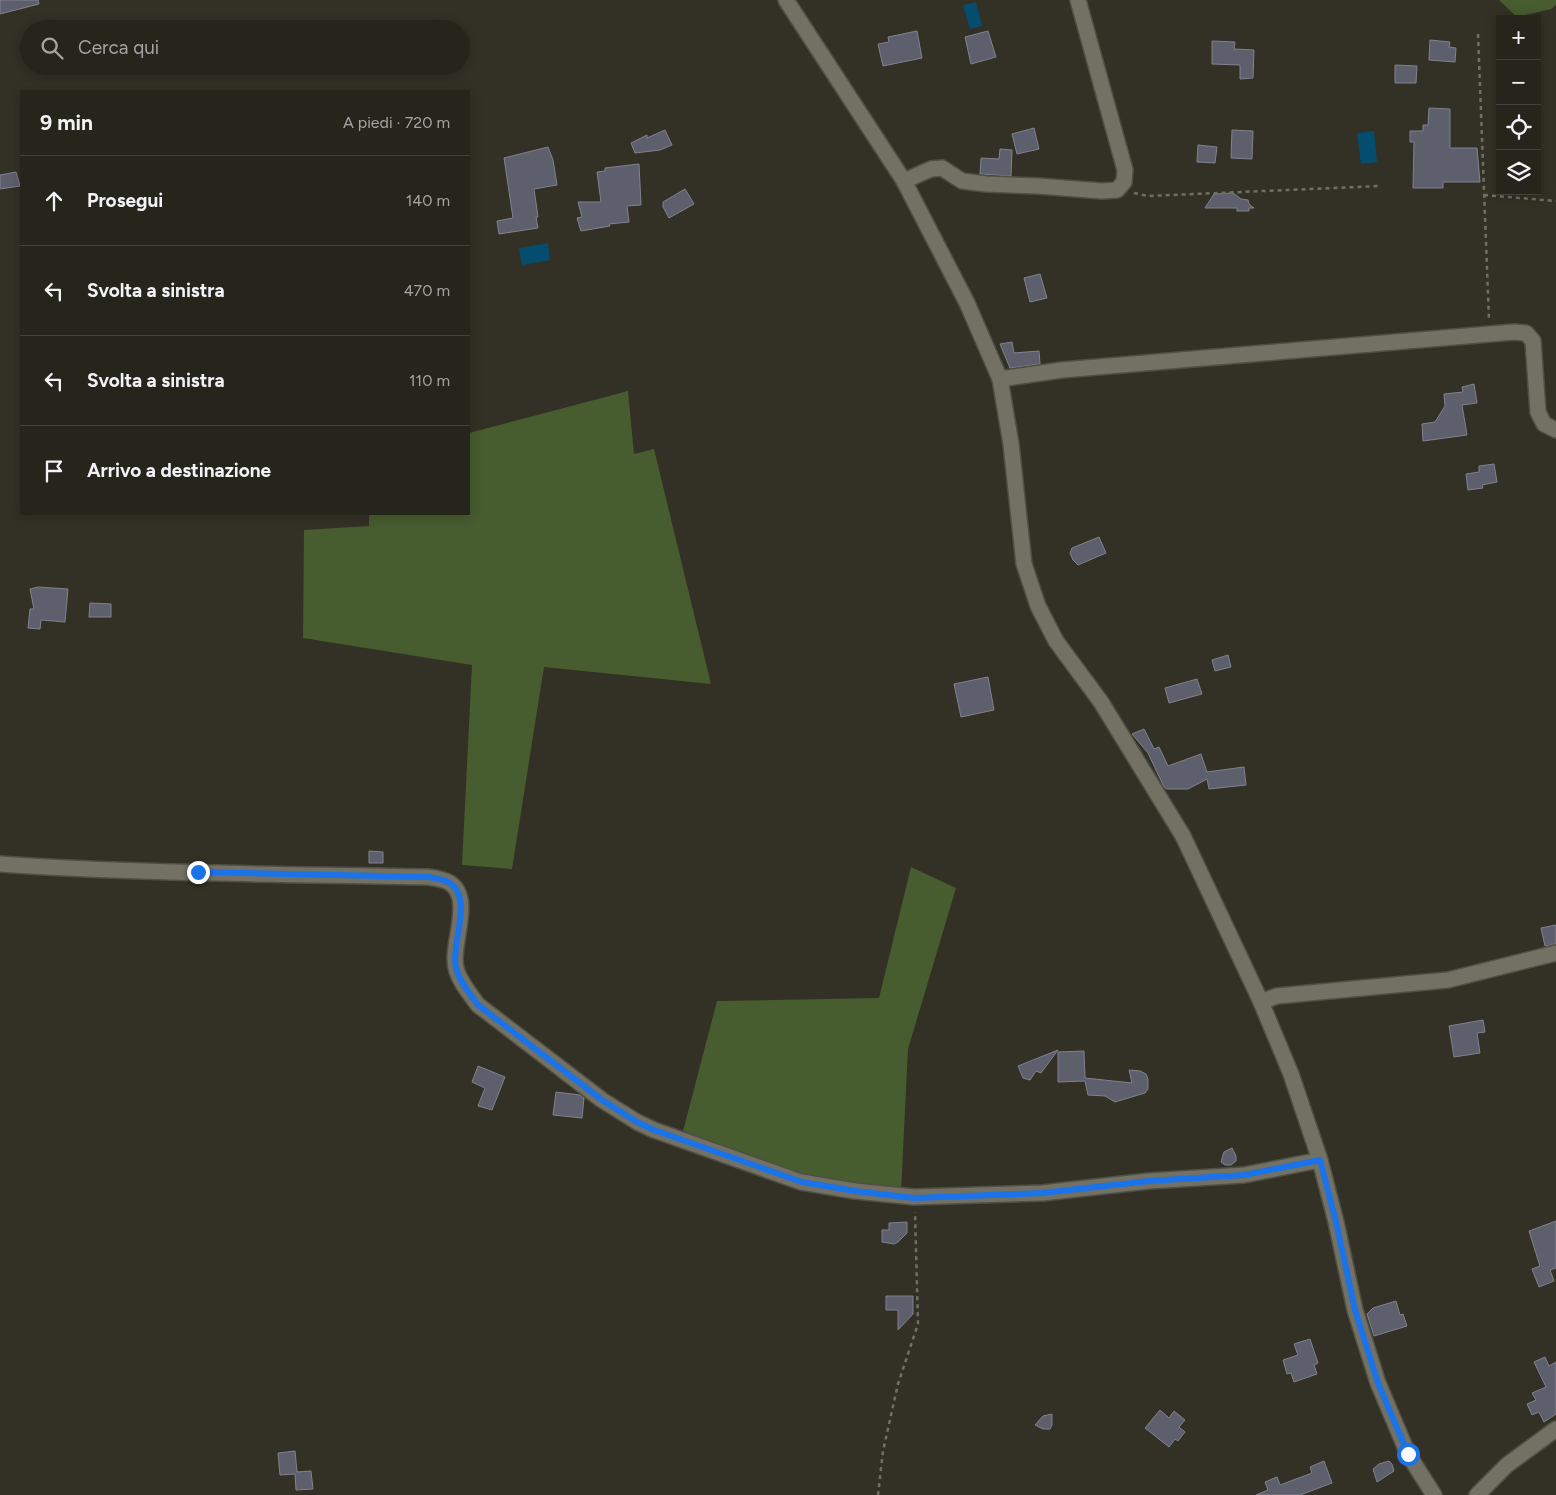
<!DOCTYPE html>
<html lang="it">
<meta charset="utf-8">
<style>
:root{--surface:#26251c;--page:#2e2d25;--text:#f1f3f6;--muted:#a4a5a3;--line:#42423b}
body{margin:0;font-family:Figtree,sans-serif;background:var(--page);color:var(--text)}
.controls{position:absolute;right:15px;top:15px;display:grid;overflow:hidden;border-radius:0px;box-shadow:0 2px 12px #0003}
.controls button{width:45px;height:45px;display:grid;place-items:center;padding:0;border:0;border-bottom:1px solid var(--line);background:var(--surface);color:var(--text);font:25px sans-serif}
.stop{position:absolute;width:15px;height:15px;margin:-11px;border:4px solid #1a73e8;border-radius:50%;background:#fff}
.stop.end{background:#1a73e8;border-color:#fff;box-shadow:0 1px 5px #0008}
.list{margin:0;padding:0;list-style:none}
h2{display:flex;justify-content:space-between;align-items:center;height:65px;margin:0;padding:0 20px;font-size:21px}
h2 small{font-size:16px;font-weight:400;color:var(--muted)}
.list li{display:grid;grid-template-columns:32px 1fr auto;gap:15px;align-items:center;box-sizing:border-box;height:90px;padding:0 20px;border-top:1px solid var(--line)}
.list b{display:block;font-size:19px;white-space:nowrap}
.list em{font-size:16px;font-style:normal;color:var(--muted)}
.icon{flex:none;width:28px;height:28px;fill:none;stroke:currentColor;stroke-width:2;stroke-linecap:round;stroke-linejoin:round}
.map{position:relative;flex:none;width:1556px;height:1495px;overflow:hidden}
.search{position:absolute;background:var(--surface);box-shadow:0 2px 12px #0003;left:20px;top:20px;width:450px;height:55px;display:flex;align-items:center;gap:12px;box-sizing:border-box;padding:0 18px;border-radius:28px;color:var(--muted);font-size:19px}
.panel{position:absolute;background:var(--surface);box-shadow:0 2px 12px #0003;left:20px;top:90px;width:450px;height:425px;border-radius:0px}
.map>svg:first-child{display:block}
.green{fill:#475c2f}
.water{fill:#054d6e}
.building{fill:#5e5f6c;stroke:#81828f}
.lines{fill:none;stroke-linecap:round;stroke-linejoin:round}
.street-casing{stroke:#504f44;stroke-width:18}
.secondary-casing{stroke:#504f44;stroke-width:18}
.path{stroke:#727065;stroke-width:2.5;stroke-dasharray:4 4;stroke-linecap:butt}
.street{stroke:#737164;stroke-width:15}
.secondary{stroke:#737164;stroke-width:15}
.route{stroke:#1a73e8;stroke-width:6}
</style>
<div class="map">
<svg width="1556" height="1495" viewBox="0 0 1556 1495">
<rect width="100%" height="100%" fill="#333125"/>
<path class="green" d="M1499,0H1556V5L1551,9L1517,17Z
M628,391L634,454L654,449L711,684L544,667L512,869L462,865L472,665L303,638L304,530L369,526V514H469V433Z
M911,867L956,888L908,1049L901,1192L775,1171L682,1135L717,1001L879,998Z"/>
<path class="water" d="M976,2L982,26L970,29L963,5Z
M1374,131L1377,162L1361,164L1357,133Z
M548,243L550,260L522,265L519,248Z"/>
<path class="building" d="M0,0H38L39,4L0,14Z
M917,31L922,58L883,66L878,44L889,42L888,37Z
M988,31L996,57L971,64L965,37Z
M1430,40L1450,42L1449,47L1456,48L1455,62L1429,60Z
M1212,41L1235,42L1234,49L1254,50L1253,78L1240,79V65L1212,64Z
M1395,65L1417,66L1416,83H1395Z
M1429,108L1450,109V148H1477L1480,182H1443V188H1413L1414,142H1410V131H1423V125H1428Z
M1034,128L1039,149L1017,154L1012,134Z
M665,130L672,145L660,150L635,153L631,143L647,135V138Z
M1232,130L1253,131L1252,159L1231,158Z
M1198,145L1217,147L1215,163L1197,162Z
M548,147L553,160L557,185L534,189L538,217H536L538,228L499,234L497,221L513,218L504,158Z
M1000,149L1012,150L1011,176L980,174L981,158L999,159Z
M639,164L641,205L627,206L629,222L609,224L610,226L581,231L577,218L582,217L578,202H601L597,172L605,171V168Z
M16,172L20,186L0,189V175Z
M685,189L694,204L669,218L663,207V202Z
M1233,193L1241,199L1248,200L1249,204L1254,208H1249V211H1237V208H1205L1214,194Z
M1040,274L1047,298L1030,302L1024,278Z
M1012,342L1014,353L1039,351L1040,364L1010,368L1000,344Z
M1474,384L1477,403L1462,405L1467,435L1423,441L1422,424L1435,422L1445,406L1444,394L1463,392L1462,387Z
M1494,464L1497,482L1482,485L1483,488L1468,490L1466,474L1479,472V466Z
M1099,537L1106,553L1078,565L1073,560L1070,553L1072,548Z
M38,587L68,589L65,622L41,620L40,629L28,628L30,609H34L30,589Z
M90,603L111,604V617H89Z
M1228,655L1231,667L1215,671L1212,660Z
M988,677L994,710L961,717L954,684Z
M1197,679L1202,694L1169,703L1165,688Z
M1144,729L1154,749L1159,747L1168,766L1201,754L1207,772L1244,767L1246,785L1209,789L1207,779L1188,789H1167L1164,787L1148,753L1132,734Z
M369,851L383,852V863H369Z
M1556,925V944L1545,946L1541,928Z
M1483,1020L1485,1032L1477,1033L1480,1053L1454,1057L1449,1026Z
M1058,1050L1041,1073L1036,1071L1030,1080L1023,1078L1018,1066Z
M1084,1051L1085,1078L1132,1083L1129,1070L1140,1071L1146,1074L1148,1079V1089L1145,1093L1115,1102L1105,1096L1088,1095L1085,1081L1058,1082V1052Z
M478,1066L505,1077L492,1110L478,1106L485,1088L472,1082Z
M556,1092L580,1095L584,1098L582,1118L553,1115Z
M1232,1148L1236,1156V1161L1231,1165H1225L1221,1162L1223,1155L1224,1152Z
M1556,1221V1268L1550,1270L1554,1281L1539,1287L1532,1269L1540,1266L1529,1231Z
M907,1222V1233L898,1242L894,1244L882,1242V1230H889V1223Z
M886,1296H913V1314L898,1330V1310H886Z
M1396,1301L1400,1315L1403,1314L1407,1326L1374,1336L1367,1314L1373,1308Z
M1310,1339L1318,1363L1314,1365L1317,1374L1294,1382L1291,1373L1287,1374L1283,1360L1298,1355L1294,1344Z
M1545,1357L1549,1366L1556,1362V1414L1544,1422L1539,1412L1532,1415L1527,1404L1536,1400L1532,1393L1546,1387L1534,1362Z
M1160,1410L1169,1418L1174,1411L1185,1420L1179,1427L1185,1432L1178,1441L1175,1439L1169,1447L1145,1428Z
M1052,1414V1425L1050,1429H1043L1035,1425L1043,1416Z
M295,1451L297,1472L311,1471L313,1489L296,1490L295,1474L280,1475L278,1453Z
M1324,1461L1332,1483L1300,1495H1256L1268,1490L1265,1482L1277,1477L1280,1485L1312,1473L1310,1467Z
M1389,1461L1392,1464L1394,1471L1377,1482L1373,1469L1379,1464Z"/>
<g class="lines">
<defs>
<path id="street" d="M904,181L931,169L942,168L962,181L986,184L1038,186L1102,191L1117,190L1124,182L1125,170L1078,0
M1000,379L1062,370L1514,332L1526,333L1533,341L1538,412L1544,424L1556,430
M0,864C142,874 285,874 428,877C435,878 444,879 450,883C474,899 450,945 456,968C459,981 470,994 478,1005L602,1100L637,1122L654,1130L801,1182L855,1191L914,1197L1042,1193L1149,1181L1244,1175L1320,1160
M1261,1002L1277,996L1448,980L1556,953
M1477,1495L1507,1465L1556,1429"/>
<path id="secondary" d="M786,0L904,181L967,303L1000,379L1011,444L1024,564L1038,606L1056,641L1101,702L1183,836L1261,1002L1291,1074L1320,1160L1336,1222L1355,1310L1378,1383L1408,1454L1434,1495"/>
</defs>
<use href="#street" class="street-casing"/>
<use href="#secondary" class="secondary-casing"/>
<path class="path" d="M1478,34L1489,320
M1134,193L1148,196L1380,186
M1484,195L1556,201
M878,1495L883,1451L898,1384L918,1324L915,1212"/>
<use href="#street" class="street"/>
<use href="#secondary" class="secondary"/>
</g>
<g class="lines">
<path class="route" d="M198,872L428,877C435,878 444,879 450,883C474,899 450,945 456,968C459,981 470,994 478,1005L602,1100L637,1122L654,1130L802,1182L855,1191L914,1198L1042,1193L1149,1181L1244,1175L1320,1160L1336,1222L1355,1310L1378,1383L1408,1454"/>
</g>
</svg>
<div class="controls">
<button>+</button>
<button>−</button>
<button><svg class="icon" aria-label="locate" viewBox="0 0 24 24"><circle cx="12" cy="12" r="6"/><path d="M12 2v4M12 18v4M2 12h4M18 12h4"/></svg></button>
<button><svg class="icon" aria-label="layers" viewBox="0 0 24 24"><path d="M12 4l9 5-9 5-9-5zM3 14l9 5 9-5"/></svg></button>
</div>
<div class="stop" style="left:1408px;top:1454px"></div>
<div class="stop end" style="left:198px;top:872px"></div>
<div class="search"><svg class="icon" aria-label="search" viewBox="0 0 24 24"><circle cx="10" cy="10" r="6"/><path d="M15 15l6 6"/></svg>Cerca qui</div>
<section class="panel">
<h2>9 min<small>A piedi · 720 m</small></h2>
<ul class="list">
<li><svg class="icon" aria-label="ahead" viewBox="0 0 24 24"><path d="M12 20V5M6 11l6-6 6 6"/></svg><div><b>Prosegui</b></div><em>140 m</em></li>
<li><svg class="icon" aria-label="left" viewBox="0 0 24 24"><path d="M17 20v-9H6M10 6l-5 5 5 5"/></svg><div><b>Svolta a sinistra</b></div><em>470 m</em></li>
<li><svg class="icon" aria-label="left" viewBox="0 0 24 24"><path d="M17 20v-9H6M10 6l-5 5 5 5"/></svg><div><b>Svolta a sinistra</b></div><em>110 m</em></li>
<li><svg class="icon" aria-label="arrive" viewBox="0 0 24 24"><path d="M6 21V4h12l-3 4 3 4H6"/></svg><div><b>Arrivo a destinazione</b></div></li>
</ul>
</section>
</div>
